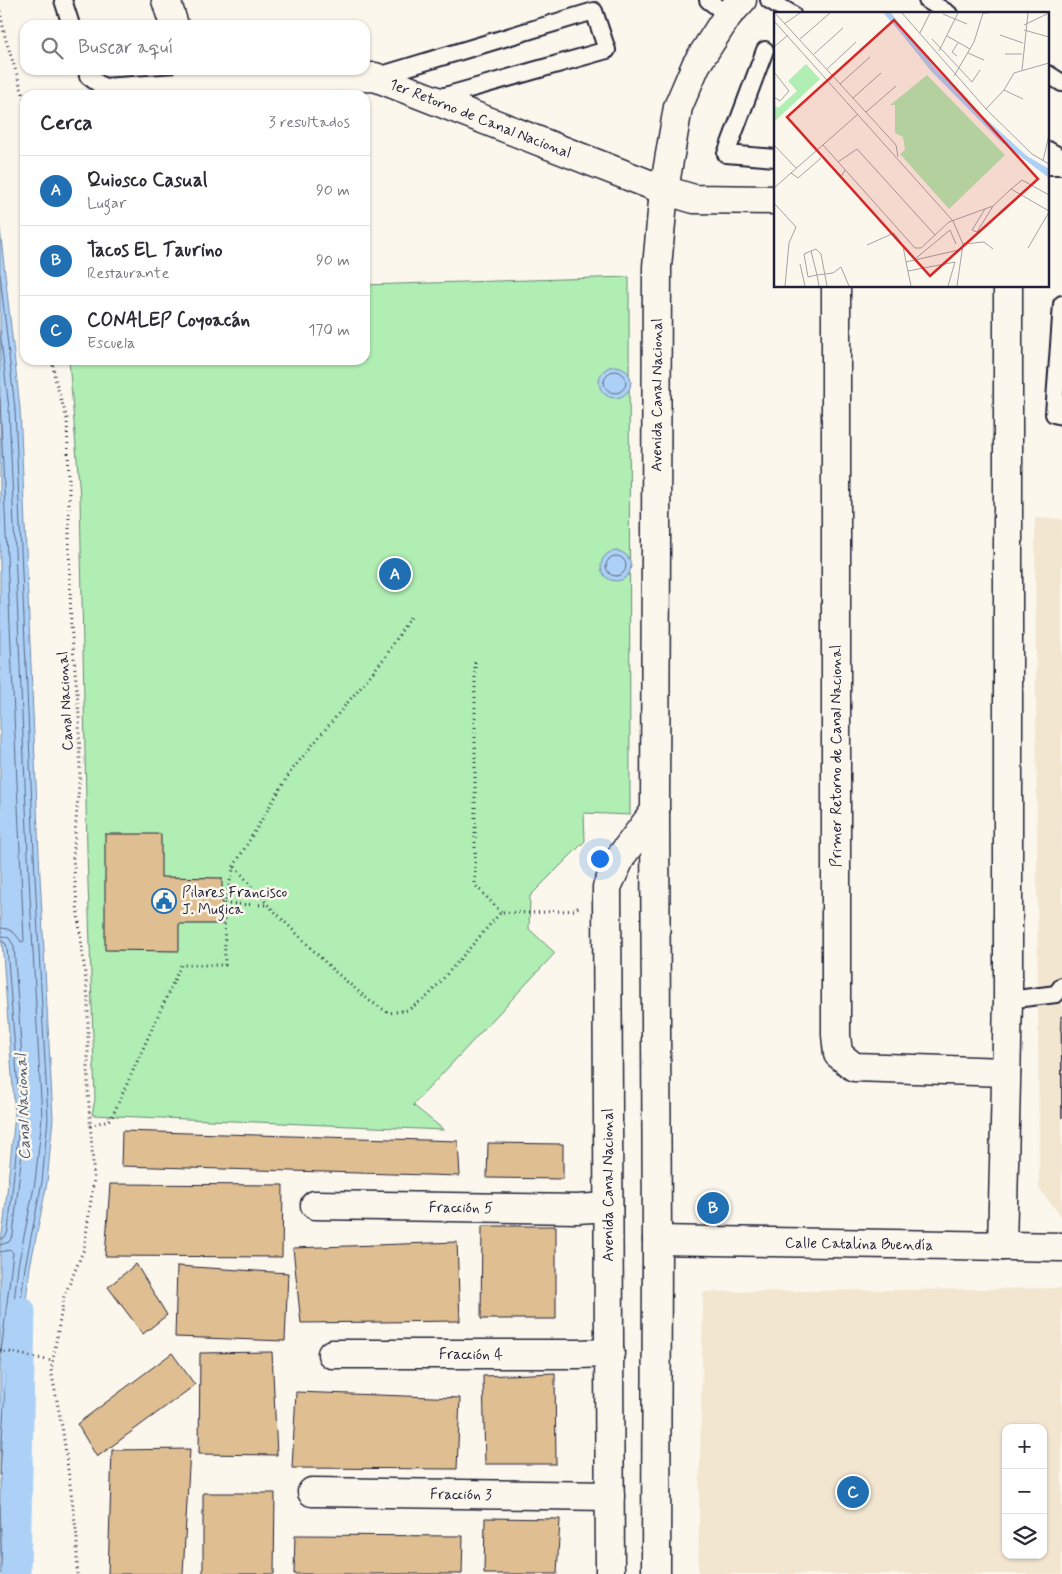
<!DOCTYPE html>
<html lang="es">
<meta charset="utf-8">
<style>
:root{--surface:#fff;--page:#f7f7f7;--text:#2b2b33;--muted:#7c7c81;--line:#e1e1e2;--accent:#1f6fb2}
body{margin:0;font-family:Mynerve,sans-serif;background:var(--page);color:var(--text)}
.controls{position:absolute;right:15px;bottom:15px;display:grid;overflow:hidden;border-radius:10px;box-shadow:0 1px 4px #0004}
.controls button{width:45px;height:45px;display:grid;place-items:center;padding:0;border:0;border-bottom:1px solid var(--line);background:var(--surface);color:var(--text);font:25px sans-serif}
.you{position:absolute;left:599px;top:858px;width:18px;height:18px;margin:-12px;border:4px solid #fff;border-radius:50%;background:#1a73e8;box-shadow:0 0 0 8px #1a73e833}
.badge{display:grid;place-items:center;width:32px;height:32px;border-radius:50%;background:var(--accent);color:#fff;font-size:16px;font-weight:700}
.pin{position:absolute;translate:-50% -50%;border:2px solid #fff;box-shadow:0 1px 5px #0006}
.list{margin:0;padding:0;list-style:none}
h2{display:flex;justify-content:space-between;align-items:center;height:65px;margin:0;padding:0 20px;font-size:21px}
h2 small{font-size:16px;font-weight:400;color:var(--muted)}
.list li{display:grid;grid-template-columns:32px 1fr auto;gap:15px;align-items:center;box-sizing:border-box;height:70px;padding:0 20px;border-top:1px solid var(--line)}
.list b{display:block;font-size:19px;white-space:nowrap}
.list p{margin:0;font-size:16px;white-space:nowrap;color:var(--muted)}
.list em{font-size:16px;font-style:normal;color:var(--muted)}
.icon{flex:none;width:28px;height:28px;fill:none;stroke:currentColor;stroke-width:2;stroke-linecap:round;stroke-linejoin:round}
.map{position:relative;flex:none;width:1062px;height:1574px;overflow:hidden}
.search{position:absolute;background:var(--surface);box-shadow:0 1px 4px #0004;left:20px;top:20px;width:350px;height:55px;display:flex;align-items:center;gap:12px;box-sizing:border-box;padding:0 18px;border-radius:15px;color:var(--muted);font-size:19px}
.panel{position:absolute;background:var(--surface);box-shadow:0 1px 4px #0004;left:20px;top:90px;width:350px;height:275px;border-radius:15px}
.map>svg:first-child{display:block}
.built{fill:#f3e6d1;fill-rule:evenodd}
.green{fill:#b0eeb4;stroke:#698878}
.water{fill:#add1f6;stroke:#758bab}
.lines{fill:none;stroke-linecap:round;stroke-linejoin:round}
.shore{stroke:#5a6886;stroke-width:1}
.canal{stroke:#add1f6;stroke-width:29}
.building{fill:#dfbe91;stroke:#22223b}
.lane-casing{stroke:#22223b;stroke-width:20}
.street-casing{stroke:#22223b;stroke-width:31}
.secondary-casing{stroke:#22223b;stroke-width:31}
.path{stroke:#22223b;stroke-width:3;stroke-dasharray:1 4;stroke-linecap:butt}
.lane{stroke:#fbf7ec;stroke-width:16}
.street{stroke:#fbf7ec;stroke-width:28}
.secondary{stroke:#fbf7ec;stroke-width:28}
.labels{text-anchor:middle;stroke-width:5;stroke-linejoin:round;paint-order:stroke}
.street-label{font-size:15px;fill:#22223b;stroke:#fbf7ec}
.poi-label{font-size:15px;fill:#22223b;stroke:#fbf7ec;text-anchor:start}
.water-label{font-size:16px;font-style:italic;fill:#4c5773;stroke:#fbf7ec}
.inset-river{fill:none;stroke:#add1f6;stroke-width:2.5}
.inset-road{fill:none;stroke:#a4a2a5;stroke-width:1}
.view{fill:#d62828;fill-opacity:0.15;stroke:#d62828;stroke-width:2.5}
.inset-edge{fill:none;stroke:#22223b;stroke-width:2.5}
</style>
<div class="map">
<svg width="1062" height="1574" viewBox="0 0 1062 1574">
<rect width="100%" height="100%" fill="#fbf7ec"/>
<filter id="ink" filterUnits="userSpaceOnUse"><feTurbulence type="fractalNoise" baseFrequency=".02" numOctaves="2"/><feDisplacementMap in="SourceGraphic" scale="10" xChannelSelector="R" yChannelSelector="G"/><feConvolveMatrix kernelMatrix="1 2 1 2 8 2 1 2 1" color-interpolation-filters="sRGB"/></filter>
<g filter="url(#ink)">
<path class="built" d="M1035,518L1062,519V1217L1039,1189Z
M1062,1288V1574H698L703,1292ZM1006,1428H1043V1555H1006Z"/>
<path class="green" d="M629,277L630,815L584,813L585,841L530,896L529,929L555,953L413,1105L444,1130L92,1115L95,1099L87,852L80,497L69,360H365V285Z"/>
<path class="water" d="M0,229L20,408L40,877L53,1118L47,1183L30,1267L17,1374L11,1484L13,1574H0V1247L4,1221L15,1115L0,914Z
M599 382a16 16 0 1 1 32 0a16 16 0 1 1-32 0Z
M601 566a15 15 0 1 1 30 0a15 15 0 1 1-30 0Z"/>
<g class="lines">
<path class="shore" d="M0,274L15,409L35,877L48,1118L42,1182L25,1267L12,1373L6,1484L8,1574
M0,331L9,409L29,877L42,1118L35,1182L18,1266L6,1373L0,1475
M604 382a11 11 0 1 1 22 0a11 11 0 1 1-22 0Z
M0,398L24,941L21,942C16,933 10,928 0,928
M606 566a10 10 0 1 1 20 0a10 10 0 1 1-20 0Z
M0,935L9,938L14,946L26,1115L13,1235L9,1242L0,1245
M0,941L5,943L7,947L20,1115L9,1222C8,1229 9,1238 0,1239
M0,1252L11,1250L13,1253L0,1361
M0,1504L2,1574"/>
<path class="canal" d="M16,1574L21,1311"/>
</g>
<path class="building" d="M105,834H161V877L222,878V924H179V951L105,950Z
M1061,1016H1062V1118Z
M122,1131L458,1141L460,1176L121,1166Z
M488,1143L563,1144V1179L487,1178Z
M110,1184L283,1185L282,1257L105,1256Z
M482,1226H556V1319H481Z
M457,1242L460,1321L301,1323L293,1248Z
M136,1264L167,1315L143,1334L108,1287Z
M177,1266L288,1273L285,1341L175,1337Z
M272,1352L277,1455L199,1454L200,1353Z
M172,1353L195,1385L97,1457L77,1424Z
M555,1373L556,1464H485L483,1376Z
M296,1392L460,1398L457,1469L292,1468Z
M190,1449L183,1574H108L112,1450Z
M203,1493H275L274,1574H203Z
M485,1518L560,1519L557,1574H484Z
M295,1535L463,1536L462,1574H294Z"/>
<g class="lines">
<defs>
<path id="lane" d="M63,0L71,25
M708,0L728,15
M769,0L792,14
M927,0L949,14
M765,50L726,154L776,158
M87,70L88,76L103,87L192,81
M1048,74L1062,83
M375,77L594,11L607,50L434,99
M1048,150L1062,158
M1048,166H1062
M1062,304L1054,414L1062,416
M1008,1000L1056,994L1062,986"/>
<g id="street">
<path d="M166,0L174,25"/>
<path id="s1" d="M188,70L192,81L375,77L664,190L694,199L776,200"/>
<path d="M836,286V1035L838,1054L854,1067L1006,1072"/>
<path id="s2" d="M315,1205L577,1209L608,1207"/>
<path d="M1002,1246L1008,1000V286"/>
<path id="s3" d="M332,1354H577L610,1353"/>
<path id="s4" d="M312,1492L610,1496"/>
<path d="M610,1574L607,887L622,855L655,811"/>
</g>
<g id="secondary">
<path id="s5" d="M657,1240L1062,1247"/>
<path id="s6" d="M656,1574L657,1240L655,811L657,267L664,190L678,107L696,65L728,15L742,0"/>
</g>
</defs>
<use href="#lane" class="lane-casing"/>
<use href="#street" class="street-casing"/>
<use href="#secondary" class="secondary-casing"/>
<path class="path" d="M0,11L5,37L25,100
M52,360L55,379L67,419L69,477V545L71,625L79,715L80,772L73,858L78,915L88,998V1091L94,1179L84,1249L64,1297L51,1370L63,1432L77,1537V1574
M475,662V885L501,912
M235,867L268,905L333,970L370,1001L389,1013L408,1010L428,996L501,912L530,913L575,910L580,906
M224,904L267,905
M90,1126L111,1119L181,965H225L224,904L234,866L291,771L386,656L410,617
M0,1350L52,1361"/>
<use href="#lane" class="lane"/>
<use href="#street" class="street"/>
<use href="#secondary" class="secondary"/>
</g>
</g>
<defs>
<symbol id="civic-ring" viewBox="-11 -11 22 22"><circle r="9.5" fill="#fbf7ec" stroke="#1f6fb2" stroke-width="1.5"/><path d="M-.6-6.5H3V-4.5H.6V-3L4-1V1h2V6H-6V1h2V-1L-.6-3ZM-1.2 2.5V6h2.4V2.5Z" fill="#1f6fb2"/></symbol>
</defs>
<g fill-rule="evenodd">
<use href="#civic-ring" x="150" y="887" width="28" height="28"/>
</g>
<g class="labels">
<g class="street-label">
<text dy="5" stroke="none"><textPath href="#s1" startOffset="308">1er Retorno de Canal Nacional</textPath></text>
<text dy="5" stroke="none"><textPath href="#s6" startOffset="1179">Avenida Canal Nacional</textPath></text>
<text transform="translate(65 701) rotate(-93)" y="5">Canal Nacional</text>
<text transform="translate(836 756) rotate(-90)" y="5">Primer Retorno de Canal Nacional</text>
<text transform="translate(608 1185) rotate(-90)" y="5">Avenida Canal Nacional</text>
<text dy="5" stroke="none"><textPath href="#s2" startOffset="146">Fracción 5</textPath></text>
<text dy="5" stroke="none"><textPath href="#s5" startOffset="202">Calle Catalina Buendía</textPath></text>
<text dy="5" stroke="none"><textPath href="#s3" startOffset="139">Fracción 4</textPath></text>
<text dy="5" stroke="none"><textPath href="#s4" startOffset="149">Fracción 3</textPath></text>
</g>
<g class="poi-label">
<text x="182" y="897">Pilares Francisco<tspan x="182" dy="17">J. Mugica</tspan></text>
</g>
<g class="water-label">
<text transform="translate(22 1107) rotate(-92)" y="6">Canal Nacional</text>
</g>
</g>
<g transform="translate(774 12)">
<rect width="275" height="275" fill="#fbf7ec"/>
<path d="M32,52L46,67L0,110V93L4,96L23,79L14,69ZM153,63L231,143L175,197L126,142L131,138L129,125L121,121V93H116Z" fill="#b0eeb4"/>
<path d="M111,1H117L161,56L211,106L253,144L275,157V166L225,128L157,59Z" fill="#add1f6"/>
<path class="inset-river" d="M111,1L141,35"/>
<path class="inset-road" d="M1,1L122,133L124,145M128,1L212,97L258,142L275,152M169,2L193,12M0,9L179,209L189,232L183,274M10,12L26,1M250,13L275,1M250,18L275,25M146,21L156,1M226,23L249,31M173,24L196,37M26,27L56,1M158,27L198,70L206,58M0,35L14,23M165,39L184,1M194,41L210,48M40,42L69,16M231,42H248M183,44L178,40L184,31M53,57L82,30M248,58L254,1M0,60L15,79L6,89L0,85M180,64L200,30L209,1H215M66,72L96,45M230,78L249,87M79,86L107,61M212,97L230,78L240,61L275,51M92,100L122,74M0,133L22,156M49,133L141,236H147L175,210L219,194L237,177L275,199M269,149L275,123M64,150L83,137L161,223M71,158L67,165L102,204M17,161L24,166L47,146M0,176L84,102M237,177L248,168L275,183M0,191L22,215L15,231L11,274M211,197L198,218L203,220L219,194M189,232L210,230L219,237M93,233L120,221L129,234L132,250M254,236L275,200M37,239L43,263L34,265L30,242ZM37,239L42,237L47,242L53,274M141,247L176,218L182,232M26,252L31,274M134,259L181,250L174,274M45,274L43,263L59,261L67,255L75,274M137,274L132,250L189,237"/>
<path class="view" d="M120,8L264,167L156,264L13,105Z"/>
<rect width="275" height="275" class="inset-edge"/>
</g>
</svg>
<div class="controls">
<button>+</button>
<button>−</button>
<button><svg class="icon" aria-label="layers" viewBox="0 0 24 24"><path d="M12 4l9 5-9 5-9-5zM3 14l9 5 9-5"/></svg></button>
</div>
<div class="you"></div>
<div class="pin badge" style="left:395px;top:574px">A</div>
<div class="pin badge" style="left:713px;top:1208px">B</div>
<div class="pin badge" style="left:853px;top:1492px">C</div>
<div class="search"><svg class="icon" aria-label="search" viewBox="0 0 24 24"><circle cx="10" cy="10" r="6"/><path d="M15 15l6 6"/></svg>Buscar aquí</div>
<section class="panel">
<h2>Cerca<small>3 resultados</small></h2>
<ul class="list">
<li><span class="badge">A</span><div><b>Quiosco Casual</b><p>Lugar</p></div><em>90 m</em></li>
<li><span class="badge">B</span><div><b>Tacos EL Taurino</b><p>Restaurante</p></div><em>90 m</em></li>
<li><span class="badge">C</span><div><b>CONALEP Coyoacán</b><p>Escuela</p></div><em>170 m</em></li>
</ul>
</section>
</div>
